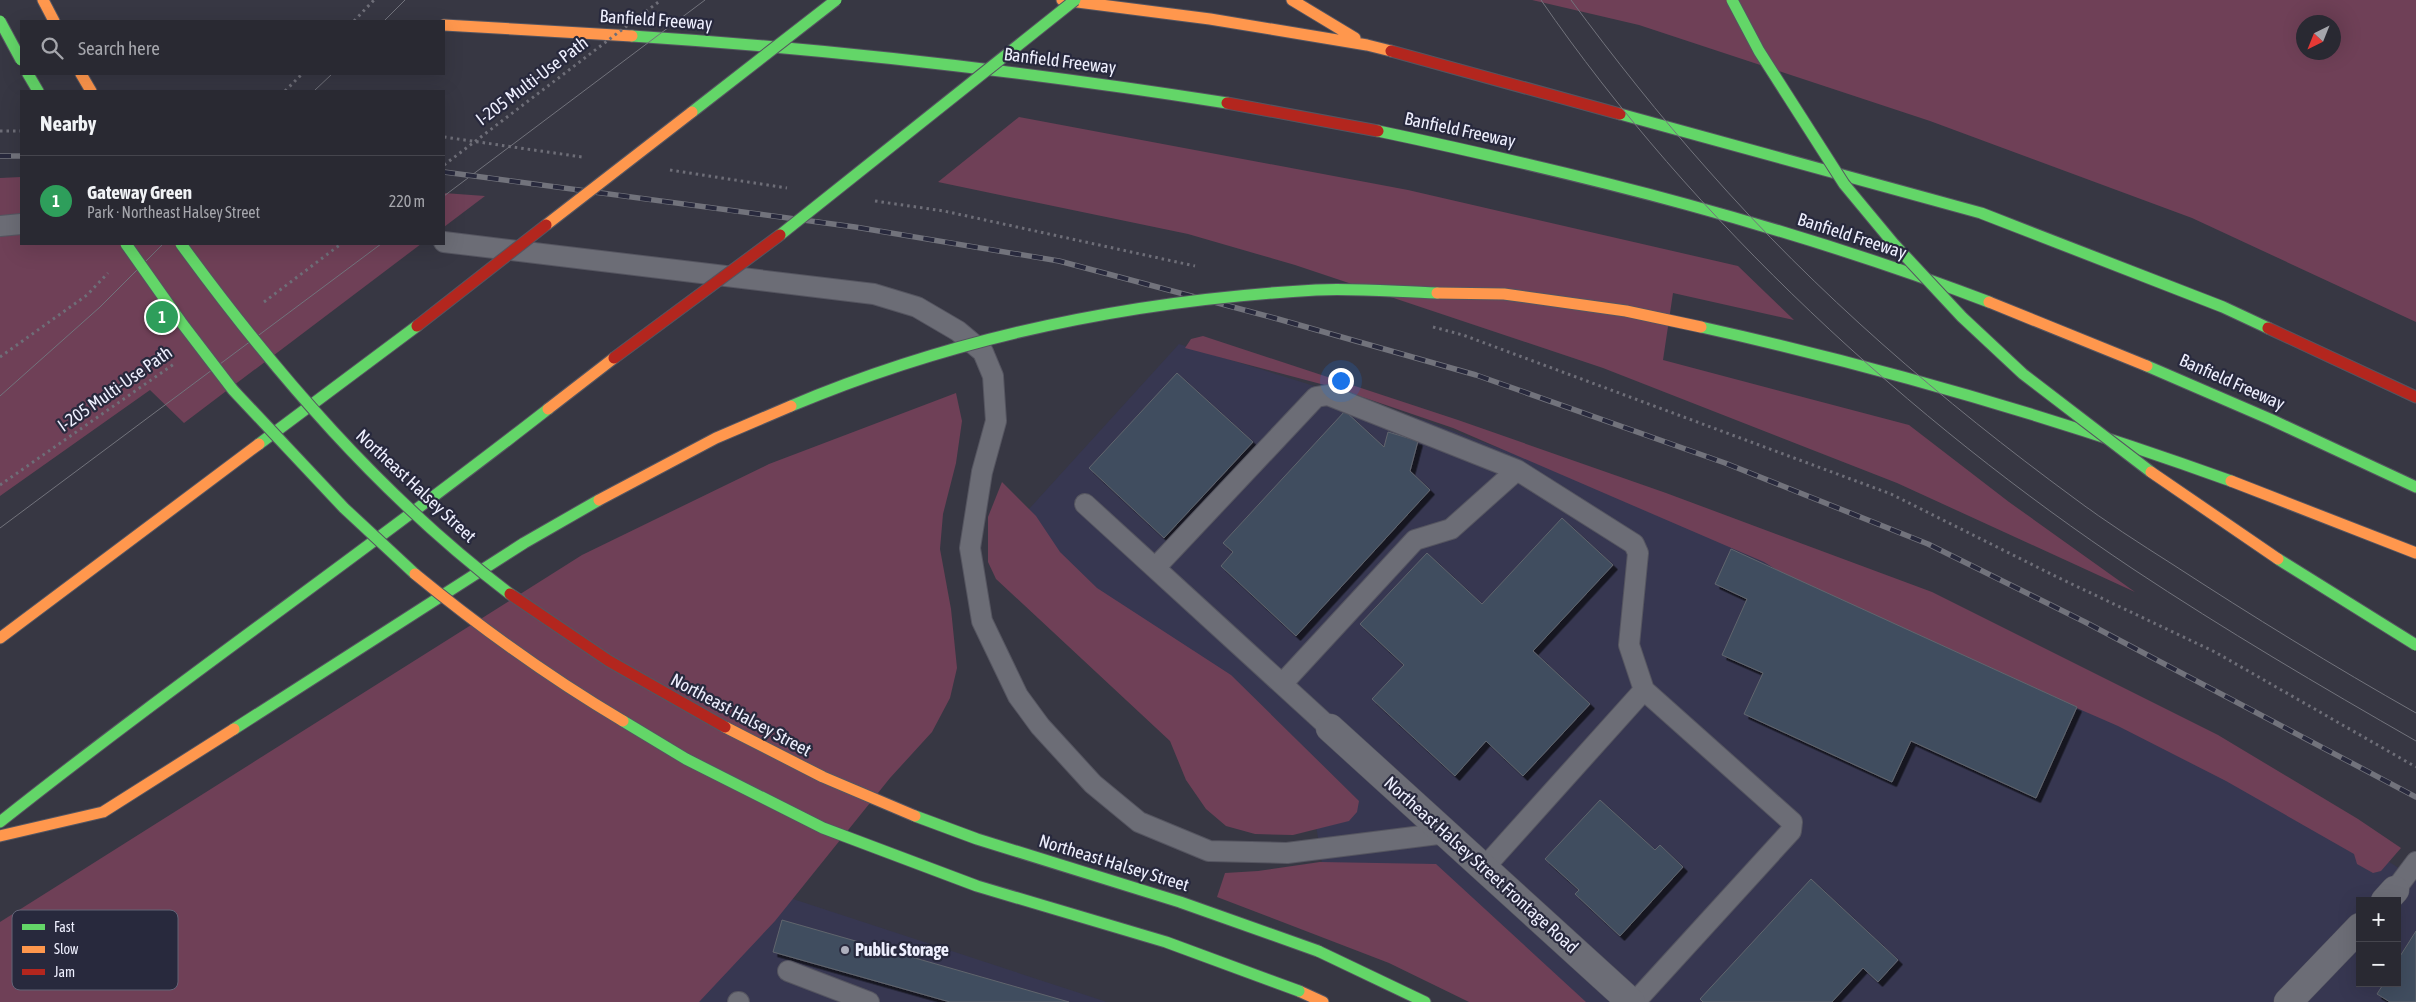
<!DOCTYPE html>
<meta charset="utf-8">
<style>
:root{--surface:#292932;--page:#35353e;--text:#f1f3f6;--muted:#a5a6ac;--line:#45454d;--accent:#aeafbd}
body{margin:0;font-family:"Asap Condensed",sans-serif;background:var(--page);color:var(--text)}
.controls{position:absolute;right:15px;bottom:15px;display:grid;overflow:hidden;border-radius:0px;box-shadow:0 5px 20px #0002}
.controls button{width:45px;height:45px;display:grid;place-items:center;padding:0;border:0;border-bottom:1px solid var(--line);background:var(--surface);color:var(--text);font:25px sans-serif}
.compass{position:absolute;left:2296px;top:15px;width:45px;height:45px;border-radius:50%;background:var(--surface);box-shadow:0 5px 20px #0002;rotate:223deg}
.you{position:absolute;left:1340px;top:380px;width:18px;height:18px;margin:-12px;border:4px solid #fff;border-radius:50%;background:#1a73e8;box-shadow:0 0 0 8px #1a73e833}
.badge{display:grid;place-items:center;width:32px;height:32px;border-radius:50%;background:var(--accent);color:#fff;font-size:16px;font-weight:700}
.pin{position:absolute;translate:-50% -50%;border:2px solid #fff;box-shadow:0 1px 5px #0006}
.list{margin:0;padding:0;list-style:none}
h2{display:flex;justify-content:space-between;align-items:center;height:65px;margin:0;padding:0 20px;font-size:21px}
h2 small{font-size:16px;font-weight:400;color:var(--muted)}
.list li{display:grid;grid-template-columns:32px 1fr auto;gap:15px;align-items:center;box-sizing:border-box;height:90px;padding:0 20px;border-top:1px solid var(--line)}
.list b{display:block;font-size:19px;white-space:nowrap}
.list p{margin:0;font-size:16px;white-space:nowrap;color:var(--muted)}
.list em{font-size:16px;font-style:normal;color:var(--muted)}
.icon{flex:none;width:28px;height:28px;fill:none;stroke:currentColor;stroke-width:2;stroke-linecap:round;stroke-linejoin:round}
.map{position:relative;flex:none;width:2416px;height:1002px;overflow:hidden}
.search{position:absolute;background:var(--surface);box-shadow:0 5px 20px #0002;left:20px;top:20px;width:425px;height:55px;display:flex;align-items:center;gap:12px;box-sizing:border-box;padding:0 18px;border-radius:0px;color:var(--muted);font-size:19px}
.panel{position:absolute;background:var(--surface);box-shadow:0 5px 20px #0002;left:20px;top:90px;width:425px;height:155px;border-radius:0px}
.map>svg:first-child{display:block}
.built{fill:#373751;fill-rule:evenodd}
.green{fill:#6f4057;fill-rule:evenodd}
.building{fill:#3f4e5e;stroke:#61656e;filter:url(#shadow)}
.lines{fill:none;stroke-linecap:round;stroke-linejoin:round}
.lane-casing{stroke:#555560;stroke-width:22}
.street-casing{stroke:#555560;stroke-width:29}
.fast-casing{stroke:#555560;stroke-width:13}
.slow-casing{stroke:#555560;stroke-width:13}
.jam-casing{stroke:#555560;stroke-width:13}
.path{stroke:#6e6e78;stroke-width:3;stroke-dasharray:2.5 4;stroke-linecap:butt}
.lane{stroke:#6c6d76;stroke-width:20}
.street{stroke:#6c6d76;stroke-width:28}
.fast{stroke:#63d668;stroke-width:11}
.slow{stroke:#ff974d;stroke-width:11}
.jam{stroke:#b3261e;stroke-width:11}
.tram{stroke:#72737c;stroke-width:1}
.rail-casing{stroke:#72737c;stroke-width:5.5}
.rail{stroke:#28293d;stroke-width:4;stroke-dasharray:11;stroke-linecap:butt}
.fast-bridge-casing{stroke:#555560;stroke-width:13;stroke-linecap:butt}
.slow-bridge-casing{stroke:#555560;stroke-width:13;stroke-linecap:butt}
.jam-bridge-casing{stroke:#555560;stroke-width:13;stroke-linecap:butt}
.path-bridge{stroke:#6e6e78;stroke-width:3;stroke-dasharray:2.5 4;stroke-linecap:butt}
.fast-bridge{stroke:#63d668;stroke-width:11}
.slow-bridge{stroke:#ff974d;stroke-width:11}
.jam-bridge{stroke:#b3261e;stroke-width:11}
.poi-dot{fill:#aeafbd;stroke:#28293d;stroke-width:2}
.labels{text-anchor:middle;stroke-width:4.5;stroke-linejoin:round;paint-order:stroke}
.street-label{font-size:18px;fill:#eeeffe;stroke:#28293d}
.poi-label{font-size:18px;font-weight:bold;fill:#eeeffe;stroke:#28293d;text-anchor:start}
.key{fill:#28293d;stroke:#636477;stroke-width:1}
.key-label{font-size:14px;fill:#eeeffe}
</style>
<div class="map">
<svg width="2416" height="1002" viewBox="0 0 2416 1002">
<defs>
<filter id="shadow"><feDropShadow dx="4.5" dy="4.5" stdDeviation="0" flood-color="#0009"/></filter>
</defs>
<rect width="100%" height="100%" fill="#373743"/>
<path class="built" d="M1179,344L1424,420L1769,549L2361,844L2416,879V1002H1472L1333,935L1316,825L999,542ZM2360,901H2397V983H2360Z
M790,898L1104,1001L1106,1002H695Z"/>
<path class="green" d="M1532,0H2416V322L2192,218L1930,121L1639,25ZM2304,22H2334V52H2304Z
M1019,117L1408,190L1738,266L1794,320L1673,293L1663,360L1909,425L2009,502L2135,592L1897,483L1603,368L1295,265L1188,234L938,182Z
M21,177V244H421L184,423L150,390L0,496V178Z
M444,193L485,196L444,227Z
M1203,336L1458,420L1666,493L1932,592L2218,735L2358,819L2401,848L2381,871L2373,873L2357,864L2354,854L2226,781L2118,726L1814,593L1764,562L1453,428L1336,388L1185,348L1191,339Z
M956,393L962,421L956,463L943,514L940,549L951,609L957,668L950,698L932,732L890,778L775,921L699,1002H0V922L582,555L769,464Z
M1002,482L1036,516L1060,552L1097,588L1231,675L1359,801L1357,812L1349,821L1293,835L1255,834L1226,826L1206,809L1186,780L1170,741L996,579L988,562V517Z
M1320,862L1436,864L1586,1002H1469L1389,963L1217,897L1225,873L1258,871Z"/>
<path class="building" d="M1177,373L1253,442L1164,538L1089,468Z
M1345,411L1384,447L1388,432L1418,441L1410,471L1430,490L1296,636L1221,566L1233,552L1223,543Z
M1562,518L1613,565L1533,651L1590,704L1523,776L1486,741L1455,776L1372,699L1404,665L1360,624L1427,553L1482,604Z
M1731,549L2077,707L2036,798L1911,741L1892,782L1744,714L1763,673L1722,655L1747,599L1715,584Z
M1600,800L1655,850L1660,845L1683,867L1620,936L1575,894L1579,890L1545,859Z
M1811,879L1898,960L1878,982L1863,968L1832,1002H1703L1700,999Z
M782,920L1069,1002H950L773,952Z
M2416,931V1002H2390L2377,994L2384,983H2397V961Z"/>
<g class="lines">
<defs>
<path id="lane" d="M0,226L21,224
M444,242L874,294L917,307L958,331L983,352L993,376L996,421L982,472L970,548L982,621L1018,696L1040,726L1093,784L1139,822L1209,851L1287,853L1446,833
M1085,504L1330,728
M1155,568L1316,397L1328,395L1517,470
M1282,684L1415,540L1451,529L1517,470L1634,544L1638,553L1629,645L1644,690
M1484,868L1644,690L1792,822L1791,831L1635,1002
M2395,890L2416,862
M788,971L869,1002
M738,1002H739"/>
<path id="street" d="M1330,728L1631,1002
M2385,901L2395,890
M2288,1002L2360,927"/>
<path id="fast" d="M632,36C832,49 1030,72 1227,103
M28,74L38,91
M1620,114L1981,213L2223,307L2268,328
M1378,131C1586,175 1790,226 1989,302
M1701,327C1881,367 2057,418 2231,481
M2147,366L2272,420L2416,487
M259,444L417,326
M234,729L524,543L599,500
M0,822C179,680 368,550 548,409
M1318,951L1425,1002"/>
<path id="slow" d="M43,0L54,21
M1062,0L1210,19L1367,45L1391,51
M1292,0L1355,38
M444,25L632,36
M81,74L91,91
M1989,302L2147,366
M548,409L614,358
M2231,481L2416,553
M0,638L259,444
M0,836L103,812L234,729
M1299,991L1323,1002"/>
<path id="jam" d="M1391,51L1620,114
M1227,103L1378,131
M2268,328L2416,397"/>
</defs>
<use href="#lane" class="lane-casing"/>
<use href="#street" class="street-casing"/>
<use href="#fast" class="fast-casing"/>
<use href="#slow" class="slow-casing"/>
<use href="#jam" class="jam-casing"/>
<path class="path" d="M354,21L374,0
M285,91L302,74
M0,131H21
M444,137L582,157
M670,170L787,188
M875,201L944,211L1195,266
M264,302L341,244
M1433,327L1463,335L1891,494L2057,577L2215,652L2416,767
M0,357L87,295L108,273
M0,485L174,364"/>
<use href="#lane" class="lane"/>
<use href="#street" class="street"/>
<use href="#fast" class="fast"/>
<use href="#slow" class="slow"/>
<use href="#jam" class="jam"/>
<path class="tram" d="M1541,0C1694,222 1910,420 2133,569C2225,630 2320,686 2416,741
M1571,0C1614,58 1659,115 1708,170C1816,293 1942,401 2074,498C2106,522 2139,543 2172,564C2252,616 2333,666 2416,713
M384,21L405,0
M314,91L332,74
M444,196L705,0
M0,396L100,307L163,244
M0,528L381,244"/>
<defs>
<path id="rail" d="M0,156H21
M444,172L855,227L1059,261L1278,319L1476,375L1725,463L1928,544L2085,622L2416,797"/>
</defs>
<use href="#rail" class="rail-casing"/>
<use href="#rail" class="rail"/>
<defs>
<path id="fast-bridge" d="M1732,0L1759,51L1844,184L1893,243L1962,317L2023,374L2151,472
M0,21L21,60
M692,112L836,0
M780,235L1075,0
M126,244L181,322L233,390L344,508L415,574
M181,244C275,373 382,497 510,594
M791,406C957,336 1136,300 1316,290C1356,288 1397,292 1437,293
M2278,559L2416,645
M623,721L686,759L823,828L977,886L1166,942L1299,991
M915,816L977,839L1180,902L1318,951"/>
<path id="slow-bridge" d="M546,225L692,112
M1437,293L1504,294L1626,311L1701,327
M2151,472L2278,559
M599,500L716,438L791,406
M415,574C481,628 550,678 623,721
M725,727L823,777L915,816"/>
<path id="jam-bridge" d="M417,326L546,225
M614,358L780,235
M510,594L609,661L725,727"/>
</defs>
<use href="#fast-bridge" class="fast-bridge-casing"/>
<use href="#slow-bridge" class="slow-bridge-casing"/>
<use href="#jam-bridge" class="jam-bridge-casing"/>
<path class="path-bridge" d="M444,165L661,0"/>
<use href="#fast-bridge" class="fast-bridge"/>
<use href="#slow-bridge" class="slow-bridge"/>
<use href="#jam-bridge" class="jam-bridge"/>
</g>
<circle class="poi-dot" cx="845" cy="950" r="5"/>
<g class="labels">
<g class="street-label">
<text transform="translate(656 20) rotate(4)" y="6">Banfield Freeway</text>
<text transform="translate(1060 61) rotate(7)" y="6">Banfield Freeway</text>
<text transform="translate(532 81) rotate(-37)" y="6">I-205 Multi-Use Path</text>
<text transform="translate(1460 130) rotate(12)" y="6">Banfield Freeway</text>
<text transform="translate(1852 236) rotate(18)" y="6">Banfield Freeway</text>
<text transform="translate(2232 382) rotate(24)" y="6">Banfield Freeway</text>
<text transform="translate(115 389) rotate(-35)" y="6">I-205 Multi-Use Path</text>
<text transform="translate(416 486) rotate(43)" y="6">Northeast Halsey Street</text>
<text transform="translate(741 715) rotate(28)" y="6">Northeast Halsey Street</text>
<text transform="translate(1114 863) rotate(17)" y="6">Northeast Halsey Street</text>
<text transform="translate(1481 865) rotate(42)" y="6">Northeast Halsey Street Frontage Road</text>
</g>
<g class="poi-label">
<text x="855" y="956">Public Storage</text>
</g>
</g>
<rect x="12" y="910" width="166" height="80" rx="8" class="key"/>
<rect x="22" y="924" width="23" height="6" fill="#63d668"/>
<rect x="22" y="946" width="23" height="7" fill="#ff974d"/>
<rect x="22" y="969" width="23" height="6" fill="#b3261e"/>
<g class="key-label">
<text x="54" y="932">Fast</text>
<text x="54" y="954">Slow</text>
<text x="54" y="977">Jam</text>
</g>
</svg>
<div class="controls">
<button>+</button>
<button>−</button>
</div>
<svg class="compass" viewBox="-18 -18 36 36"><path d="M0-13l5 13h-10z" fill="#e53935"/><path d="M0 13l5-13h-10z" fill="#a5a6ac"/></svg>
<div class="you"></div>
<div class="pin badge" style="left:162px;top:317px;background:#2e9e5b">1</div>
<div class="search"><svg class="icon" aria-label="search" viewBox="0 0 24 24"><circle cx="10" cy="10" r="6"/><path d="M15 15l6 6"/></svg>Search here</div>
<section class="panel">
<h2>Nearby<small></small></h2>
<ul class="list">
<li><span class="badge" style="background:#2e9e5b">1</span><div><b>Gateway Green</b><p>Park · Northeast Halsey Street</p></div><em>220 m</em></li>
</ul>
</section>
</div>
